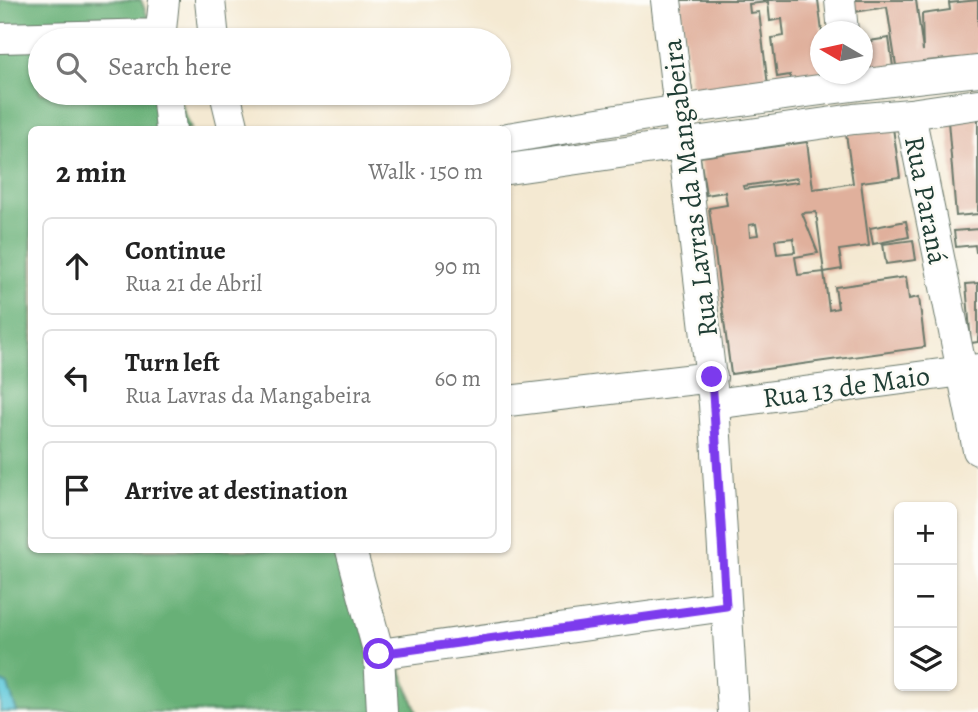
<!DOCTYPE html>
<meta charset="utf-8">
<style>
:root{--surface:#fff;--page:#f6f6f6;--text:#222;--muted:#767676;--line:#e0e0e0}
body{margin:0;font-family:Alegreya,serif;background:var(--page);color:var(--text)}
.controls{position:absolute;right:21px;bottom:21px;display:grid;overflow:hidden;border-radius:10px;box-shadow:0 2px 5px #0004}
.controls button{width:63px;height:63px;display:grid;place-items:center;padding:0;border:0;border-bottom:2px solid var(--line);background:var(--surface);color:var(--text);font:35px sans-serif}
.compass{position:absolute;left:810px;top:21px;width:63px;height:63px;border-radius:50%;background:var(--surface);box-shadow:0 2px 5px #0004;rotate:279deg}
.stop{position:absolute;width:21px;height:21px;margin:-16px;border:5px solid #7c3aed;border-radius:50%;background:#fff}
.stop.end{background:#7c3aed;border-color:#fff;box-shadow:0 2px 7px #0008}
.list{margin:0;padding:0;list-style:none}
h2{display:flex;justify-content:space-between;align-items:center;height:91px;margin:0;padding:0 28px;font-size:30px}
h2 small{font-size:23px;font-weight:400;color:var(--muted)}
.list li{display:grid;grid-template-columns:46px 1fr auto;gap:21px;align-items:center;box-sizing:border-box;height:98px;margin:0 14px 14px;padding:0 14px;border:2px solid var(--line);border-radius:10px}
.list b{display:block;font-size:26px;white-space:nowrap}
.list p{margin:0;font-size:23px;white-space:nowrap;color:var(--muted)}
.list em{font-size:23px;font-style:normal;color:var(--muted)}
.icon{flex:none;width:38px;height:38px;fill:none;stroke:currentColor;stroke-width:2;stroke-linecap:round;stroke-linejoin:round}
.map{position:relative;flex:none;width:978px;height:712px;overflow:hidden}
.search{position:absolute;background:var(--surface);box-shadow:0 2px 5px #0004;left:28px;top:28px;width:483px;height:77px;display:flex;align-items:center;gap:18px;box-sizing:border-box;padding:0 24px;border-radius:38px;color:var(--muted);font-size:26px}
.panel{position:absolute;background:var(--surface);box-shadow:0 2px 5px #0004;left:28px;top:126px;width:483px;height:427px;border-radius:10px}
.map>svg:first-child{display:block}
.forest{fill:#68b077;stroke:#447656;stroke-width:2}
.water{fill:#5ec8d9;stroke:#3e8286;stroke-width:2}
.building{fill:#e0b09c;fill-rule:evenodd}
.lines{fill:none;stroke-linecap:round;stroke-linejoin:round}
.minor-casing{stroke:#6a796b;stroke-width:32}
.minor{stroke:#fff;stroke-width:30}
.route{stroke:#7c3aed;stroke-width:9}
.labels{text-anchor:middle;stroke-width:5;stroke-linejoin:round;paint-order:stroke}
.street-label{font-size:28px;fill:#1f3d34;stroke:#fdfcf7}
</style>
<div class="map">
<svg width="978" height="712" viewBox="0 0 978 712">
<rect width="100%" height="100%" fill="#fdfcf7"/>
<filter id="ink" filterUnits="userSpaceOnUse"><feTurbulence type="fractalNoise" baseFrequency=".0143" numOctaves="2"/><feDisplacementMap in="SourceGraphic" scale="14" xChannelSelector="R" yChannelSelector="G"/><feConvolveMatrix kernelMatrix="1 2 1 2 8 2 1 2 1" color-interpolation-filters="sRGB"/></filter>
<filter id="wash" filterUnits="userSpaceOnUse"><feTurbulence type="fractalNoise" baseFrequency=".00686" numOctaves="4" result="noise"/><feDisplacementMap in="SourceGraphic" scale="28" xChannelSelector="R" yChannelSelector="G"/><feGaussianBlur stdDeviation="1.57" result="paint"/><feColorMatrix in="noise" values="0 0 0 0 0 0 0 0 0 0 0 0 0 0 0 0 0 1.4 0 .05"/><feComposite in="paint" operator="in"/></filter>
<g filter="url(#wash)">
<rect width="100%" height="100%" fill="#f4e9d2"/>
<path class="forest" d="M0,0H141L157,40H40V93H177L191,129L32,130V550H354L417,712H0Z"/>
<path class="water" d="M0,681L8,685L17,712H0Z"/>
<g id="blocks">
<path class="building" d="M680,0H818L822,32L820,74H827L828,81L791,86L790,75L777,77L772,38L784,36L782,19L770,21L768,2L749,4L750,13L759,12L768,86L693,100Z
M852,0H916L923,51L922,14L950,10L949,3L978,0V69L959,72L957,58L927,61L926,68L897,72L887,7L854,12Z
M889,38L894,74L868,78L863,42Z
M978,118V214L956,216L948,121Z
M893,128L900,177L861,182L869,246L839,250L842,269L824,272L816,212L802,213L818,253L795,257L798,275L824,272L829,310L838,308L835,287L906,277L909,299L919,297L925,347L731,374L709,208L727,205L725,192L706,195L700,157L807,142L813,189L830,187L853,183L846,134ZM797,178L798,182L744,189L743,186ZM756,224L758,235L750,236L749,225ZM793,238L795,252L777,254L775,240Z
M906,221L909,237L873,244L870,228Z
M978,229V252H976L975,245L956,247L954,231Z
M913,240L916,260L886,264L883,244Z
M978,283V342L971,343L966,284Z"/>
</g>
</g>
<g filter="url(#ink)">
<use href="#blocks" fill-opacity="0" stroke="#6a796b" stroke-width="2"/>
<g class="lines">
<defs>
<path id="minor" d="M210,0L214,40
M666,0L714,404L733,712
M840,0L843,32
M0,38L159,34
M160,40L164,0
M167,93L171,130
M225,93L234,130
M910,114L978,450
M508,138C664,111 820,88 978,71
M508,169L854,119L910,114L978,104
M508,401L712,377
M714,404L978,369
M351,550L379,654L382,712
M379,654L726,606"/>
</defs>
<use href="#minor" class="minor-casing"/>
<use href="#minor" class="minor"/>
</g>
</g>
<g class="lines" filter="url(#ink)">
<path class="route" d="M379,654L726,606L712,377"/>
</g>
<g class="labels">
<g class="street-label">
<text transform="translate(689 188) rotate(-97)" y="10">Rua Lavras da Mangabeira</text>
<text transform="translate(927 200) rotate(79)" y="10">Rua Paraná</text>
<text transform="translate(846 386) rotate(-8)" y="10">Rua 13 de Maio</text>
</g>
</g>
</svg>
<div class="controls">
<button>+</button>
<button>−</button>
<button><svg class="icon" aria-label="layers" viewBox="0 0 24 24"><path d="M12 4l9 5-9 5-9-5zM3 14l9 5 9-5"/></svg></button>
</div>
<svg class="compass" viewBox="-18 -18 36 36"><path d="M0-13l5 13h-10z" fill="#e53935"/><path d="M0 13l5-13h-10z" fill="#767676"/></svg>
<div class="stop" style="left:379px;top:654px"></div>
<div class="stop end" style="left:712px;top:377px"></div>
<div class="search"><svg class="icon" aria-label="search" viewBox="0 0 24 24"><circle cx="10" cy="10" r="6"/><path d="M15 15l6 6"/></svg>Search here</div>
<section class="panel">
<h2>2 min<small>Walk · 150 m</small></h2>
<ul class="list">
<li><svg class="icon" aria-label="ahead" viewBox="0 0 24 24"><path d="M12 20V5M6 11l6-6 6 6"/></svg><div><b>Continue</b><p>Rua 21 de Abril</p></div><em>90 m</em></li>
<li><svg class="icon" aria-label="left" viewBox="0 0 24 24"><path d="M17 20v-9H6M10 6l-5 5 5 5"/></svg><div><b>Turn left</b><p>Rua Lavras da Mangabeira</p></div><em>60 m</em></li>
<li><svg class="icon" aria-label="arrive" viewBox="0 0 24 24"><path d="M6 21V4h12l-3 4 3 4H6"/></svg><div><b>Arrive at destination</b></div></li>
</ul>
</section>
</div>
